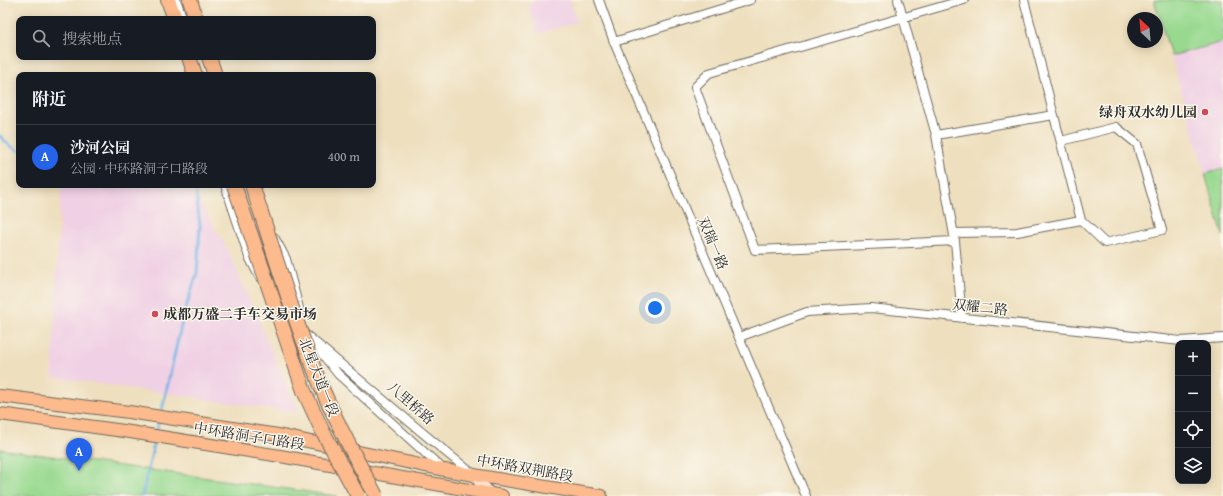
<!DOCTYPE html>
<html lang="zh">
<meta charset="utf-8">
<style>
:root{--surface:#171b24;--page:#20242c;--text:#f1f3f6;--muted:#9ea1a6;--line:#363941;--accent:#2563eb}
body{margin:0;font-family:"Gentium Book Plus","Noto Serif SC",serif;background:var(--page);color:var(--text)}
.controls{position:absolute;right:12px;bottom:12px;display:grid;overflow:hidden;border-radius:8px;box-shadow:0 2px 10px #0003}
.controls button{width:36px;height:36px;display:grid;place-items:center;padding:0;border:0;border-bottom:1px solid var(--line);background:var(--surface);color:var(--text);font:20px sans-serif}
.compass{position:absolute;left:1127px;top:12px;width:36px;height:36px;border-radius:50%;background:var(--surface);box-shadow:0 2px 10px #0003;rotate:334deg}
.you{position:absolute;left:655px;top:308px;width:14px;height:14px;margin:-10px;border:3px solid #fff;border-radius:50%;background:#1a73e8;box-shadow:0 0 0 6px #1a73e833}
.badge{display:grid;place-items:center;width:26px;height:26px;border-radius:50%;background:var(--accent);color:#fff;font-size:13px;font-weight:700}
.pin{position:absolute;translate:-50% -33px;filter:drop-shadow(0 1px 2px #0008)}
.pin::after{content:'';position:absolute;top:21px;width:14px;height:12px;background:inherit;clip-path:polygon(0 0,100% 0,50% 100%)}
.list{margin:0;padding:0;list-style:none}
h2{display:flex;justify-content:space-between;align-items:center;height:52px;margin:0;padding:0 16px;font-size:17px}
h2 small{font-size:13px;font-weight:400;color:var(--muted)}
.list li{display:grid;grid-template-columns:26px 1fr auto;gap:12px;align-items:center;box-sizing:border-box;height:64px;padding:0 16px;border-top:1px solid var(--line)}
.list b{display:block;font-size:15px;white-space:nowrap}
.list p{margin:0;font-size:13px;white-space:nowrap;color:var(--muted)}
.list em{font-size:13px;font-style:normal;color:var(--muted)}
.icon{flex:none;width:22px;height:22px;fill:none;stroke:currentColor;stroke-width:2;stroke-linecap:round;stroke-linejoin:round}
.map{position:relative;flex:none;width:1223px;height:496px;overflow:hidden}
.search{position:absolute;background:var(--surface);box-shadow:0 2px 10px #0003;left:16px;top:16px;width:360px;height:44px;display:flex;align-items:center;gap:10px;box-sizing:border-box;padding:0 14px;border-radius:8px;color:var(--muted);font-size:15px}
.panel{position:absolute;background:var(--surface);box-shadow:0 2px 10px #0003;left:16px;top:72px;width:360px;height:116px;border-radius:8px}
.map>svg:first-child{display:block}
.built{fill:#f0d0e4}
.green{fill:#98d98f;stroke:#62825d}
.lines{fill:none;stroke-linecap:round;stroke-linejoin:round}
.stream{stroke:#71b1e5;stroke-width:3}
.street-casing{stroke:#6f6a5e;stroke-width:10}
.secondary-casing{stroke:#6f6a5e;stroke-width:13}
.primary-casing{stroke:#6f6a5e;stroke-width:14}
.highway-casing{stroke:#6f6a5e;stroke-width:16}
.street{stroke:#fff;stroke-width:8}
.secondary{stroke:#fee3d1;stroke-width:11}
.primary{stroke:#fcba8d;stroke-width:12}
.highway{stroke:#fcba8d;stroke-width:14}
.highway-bridge-casing{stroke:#6f6a5e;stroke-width:16;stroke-linecap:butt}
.highway-bridge{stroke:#fcba8d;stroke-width:14}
.poi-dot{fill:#d1495b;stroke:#fbf7ec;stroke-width:1.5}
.labels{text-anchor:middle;stroke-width:3;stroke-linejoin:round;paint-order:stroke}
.poi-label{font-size:14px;font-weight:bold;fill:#2b2b2b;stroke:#fbf7ec;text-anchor:end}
.street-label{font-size:14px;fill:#2b2b2b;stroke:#fbf7ec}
</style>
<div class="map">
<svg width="1223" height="496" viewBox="0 0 1223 496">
<rect width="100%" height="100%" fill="#fbf7ec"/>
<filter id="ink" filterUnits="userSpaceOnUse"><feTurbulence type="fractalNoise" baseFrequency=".025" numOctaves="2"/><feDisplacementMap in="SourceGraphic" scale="8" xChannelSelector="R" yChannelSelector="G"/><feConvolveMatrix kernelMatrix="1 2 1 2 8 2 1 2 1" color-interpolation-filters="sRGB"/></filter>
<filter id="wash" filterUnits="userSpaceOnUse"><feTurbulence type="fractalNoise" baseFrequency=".012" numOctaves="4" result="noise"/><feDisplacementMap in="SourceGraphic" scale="16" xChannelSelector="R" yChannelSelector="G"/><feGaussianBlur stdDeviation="0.9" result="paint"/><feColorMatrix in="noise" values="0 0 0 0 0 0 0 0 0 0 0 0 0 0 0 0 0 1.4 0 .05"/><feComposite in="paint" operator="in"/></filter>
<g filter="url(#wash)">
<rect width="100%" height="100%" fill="#eedfbe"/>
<path class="built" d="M538,0H570L577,22L537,34L528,3Z
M1223,42V169L1205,174L1171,56Z
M61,185H191L228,251L299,413L52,377Z"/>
<path class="green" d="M1154,0H1223V42L1171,56Z
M1223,169V236L1205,174Z
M0,449L316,493L337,496H0Z"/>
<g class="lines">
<path class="stream" d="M0,136L9,145L19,151
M161,414L183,317L197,273L200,226L195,185
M156,434L159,420
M142,496L155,439"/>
</g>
</g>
<g filter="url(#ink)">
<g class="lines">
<defs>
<path id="street" d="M176,0L183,19
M599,0L614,42L806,496
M898,0L936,135L955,241L962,318
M1024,0L1081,220L1105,243L1162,230L1137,144L1116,127L1061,141
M614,42L750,0
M936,135L1054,115
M225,185L249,257L260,278
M954,233L1017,232L1081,220
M274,237L286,259L300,312
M955,241L755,250L695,87L709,73L964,0
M265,256L286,308
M281,311L286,318C349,370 409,423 473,474
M739,337L807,312L871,308L1181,341L1223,338
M319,350L338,374L443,469"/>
<path id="secondary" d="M473,474L492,496"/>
<path id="primary" d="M0,396L129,412L278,435L444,470L601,496
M0,414L124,431L280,456L502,496"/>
<path id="highway" d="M168,0L175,19
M190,0L196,19
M189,57L195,75
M209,57L215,75"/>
</defs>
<use href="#street" class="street-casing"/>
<use href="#secondary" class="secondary-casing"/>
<use href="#primary" class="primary-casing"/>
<use href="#highway" class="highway-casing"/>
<use href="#street" class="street"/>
<use href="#secondary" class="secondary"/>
<use href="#primary" class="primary"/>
<use href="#highway" class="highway"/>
<defs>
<path id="highway-bridge" d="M234,185L304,391L322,430L358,496
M252,185C275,254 295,325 324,393C339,428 358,462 376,496"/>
</defs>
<use href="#highway-bridge" class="highway-bridge-casing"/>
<use href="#highway-bridge" class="highway-bridge"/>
</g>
</g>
<g class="poi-dot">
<circle cx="1205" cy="112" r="4"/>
<circle cx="155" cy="314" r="4"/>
</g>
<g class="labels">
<g class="poi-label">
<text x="1197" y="117">绿舟双水幼儿园</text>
<text x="163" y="319" text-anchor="start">成都万盛二手车交易市场</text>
</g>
<g class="street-label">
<text transform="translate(713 243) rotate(67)" y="5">双瑞一路</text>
<text transform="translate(980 307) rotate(6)" y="5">双耀二路</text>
<text transform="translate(319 377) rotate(68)" y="5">北星大道一段</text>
<text transform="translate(411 403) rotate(41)" y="5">八里桥路</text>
<text transform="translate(249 436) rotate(9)" y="5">中环路洞子口路段</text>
<text transform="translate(525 468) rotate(10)" y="5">中环路双荆路段</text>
</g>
</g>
</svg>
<div class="controls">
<button>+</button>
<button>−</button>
<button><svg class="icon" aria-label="locate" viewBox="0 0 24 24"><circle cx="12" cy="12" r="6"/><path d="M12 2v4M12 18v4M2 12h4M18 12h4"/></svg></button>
<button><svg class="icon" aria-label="layers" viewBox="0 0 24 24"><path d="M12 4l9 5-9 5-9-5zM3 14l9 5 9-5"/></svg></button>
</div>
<svg class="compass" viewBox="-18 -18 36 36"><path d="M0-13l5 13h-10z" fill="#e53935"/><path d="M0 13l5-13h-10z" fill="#9ea1a6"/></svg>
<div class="you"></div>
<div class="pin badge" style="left:79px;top:471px">A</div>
<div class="search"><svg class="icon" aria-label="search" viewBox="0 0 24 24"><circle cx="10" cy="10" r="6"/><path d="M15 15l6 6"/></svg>搜索地点</div>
<section class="panel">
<h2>附近<small></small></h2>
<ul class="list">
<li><span class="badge">A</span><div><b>沙河公园</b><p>公园 · 中环路洞子口路段</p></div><em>400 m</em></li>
</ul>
</section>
</div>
